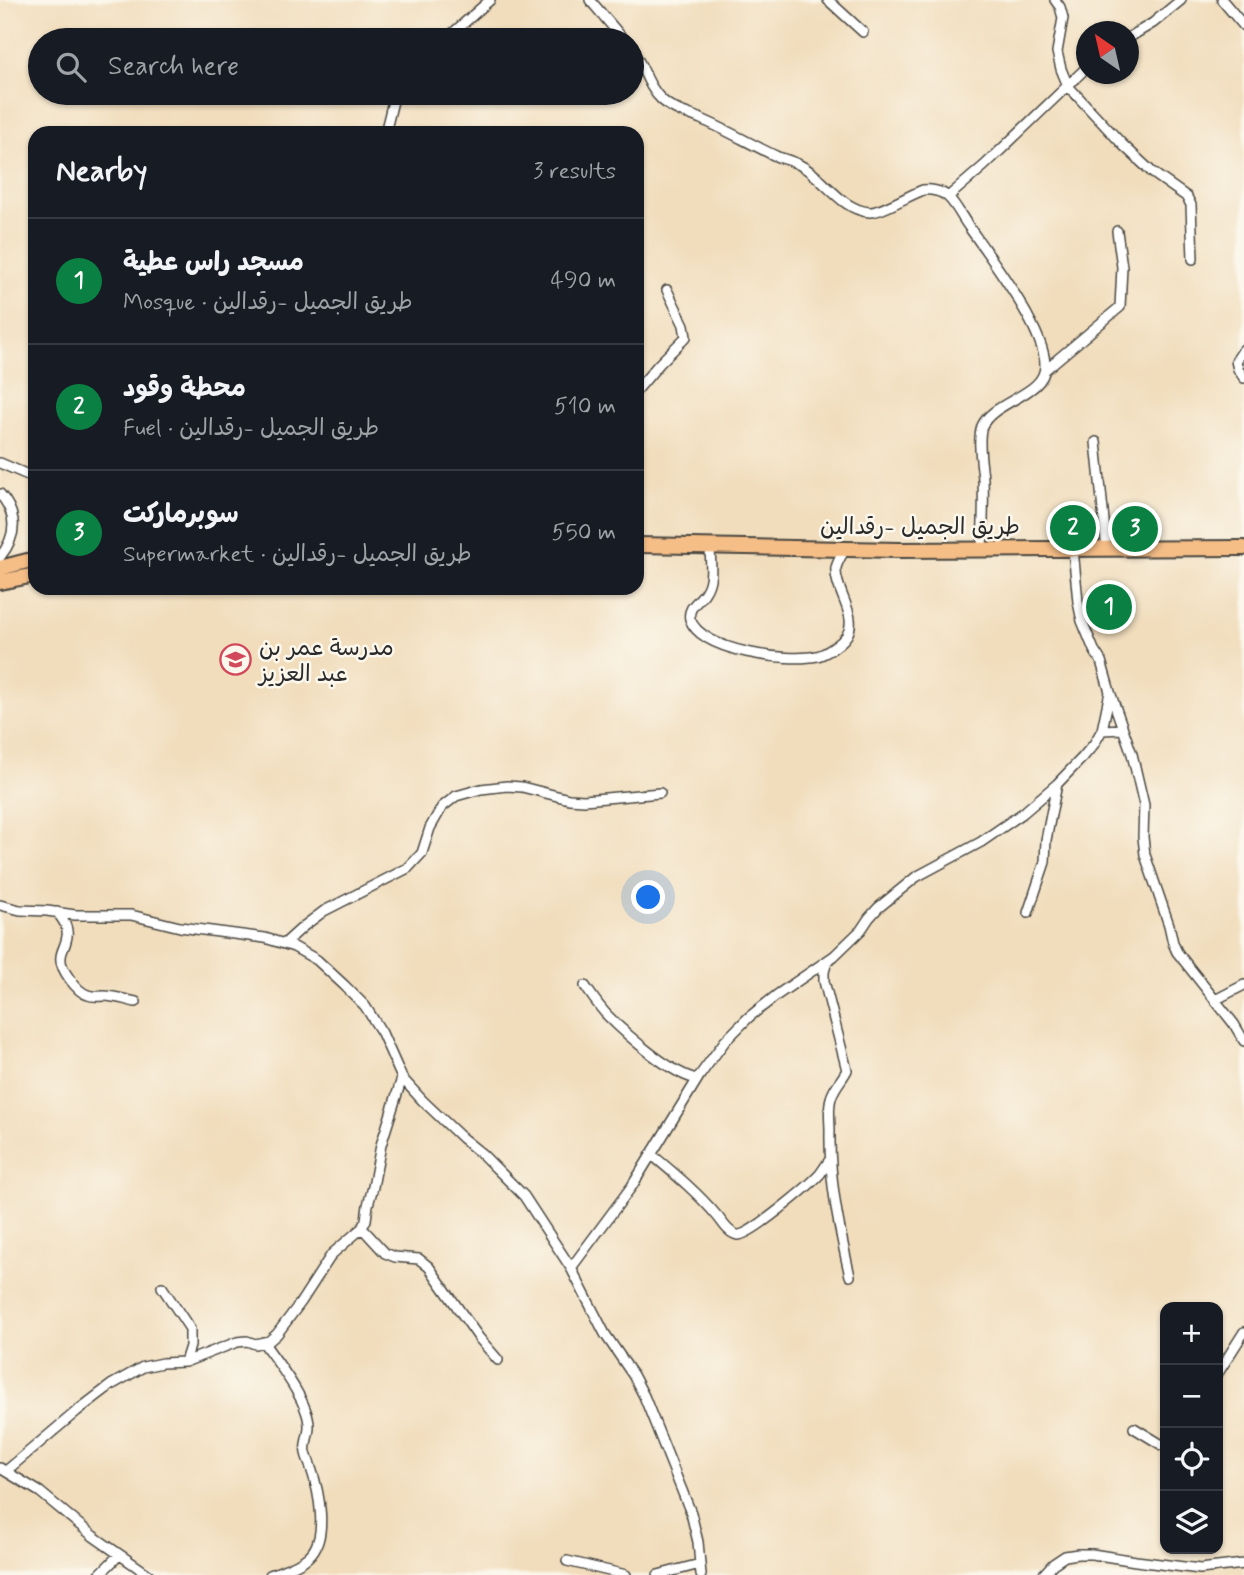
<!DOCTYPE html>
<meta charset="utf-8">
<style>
:root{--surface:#171b24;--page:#242831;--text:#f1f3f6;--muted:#9ea1a6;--line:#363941;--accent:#0b8043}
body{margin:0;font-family:Mynerve,"Playpen Sans Arabic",sans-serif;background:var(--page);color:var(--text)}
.controls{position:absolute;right:21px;bottom:21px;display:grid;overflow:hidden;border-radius:14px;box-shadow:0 2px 5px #0004}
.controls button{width:63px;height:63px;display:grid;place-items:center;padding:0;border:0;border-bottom:2px solid var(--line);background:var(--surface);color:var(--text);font:35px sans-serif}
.compass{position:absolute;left:1076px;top:21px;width:63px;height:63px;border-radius:50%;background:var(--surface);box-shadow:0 2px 5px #0004;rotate:326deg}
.you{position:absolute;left:649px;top:898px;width:24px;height:24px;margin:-18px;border:5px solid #fff;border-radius:50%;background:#1a73e8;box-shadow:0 0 0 10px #1a73e833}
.badge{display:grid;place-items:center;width:46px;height:46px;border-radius:50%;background:var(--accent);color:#fff;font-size:23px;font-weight:700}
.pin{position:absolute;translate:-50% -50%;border:4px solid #fff;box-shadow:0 2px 7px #0006}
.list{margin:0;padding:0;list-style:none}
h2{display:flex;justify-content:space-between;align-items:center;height:91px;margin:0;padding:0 28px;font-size:30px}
h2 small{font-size:23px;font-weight:400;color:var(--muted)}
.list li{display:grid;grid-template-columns:46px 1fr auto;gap:21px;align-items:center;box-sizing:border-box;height:126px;padding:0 28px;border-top:2px solid var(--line)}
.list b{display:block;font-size:26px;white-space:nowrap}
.list p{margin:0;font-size:23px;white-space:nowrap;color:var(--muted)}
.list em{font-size:23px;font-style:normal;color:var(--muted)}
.icon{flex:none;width:38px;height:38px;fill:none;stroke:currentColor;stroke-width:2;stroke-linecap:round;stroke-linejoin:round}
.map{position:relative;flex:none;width:1244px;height:1575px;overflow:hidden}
.search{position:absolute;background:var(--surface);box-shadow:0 2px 5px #0004;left:28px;top:28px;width:616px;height:77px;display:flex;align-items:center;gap:18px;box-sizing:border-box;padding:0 24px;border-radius:38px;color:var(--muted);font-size:26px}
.panel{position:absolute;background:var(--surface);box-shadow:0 2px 5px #0004;left:28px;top:126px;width:616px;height:469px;border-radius:21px}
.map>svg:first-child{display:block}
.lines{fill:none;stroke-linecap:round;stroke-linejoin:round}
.minor-casing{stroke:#494641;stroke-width:12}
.primary-casing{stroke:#494641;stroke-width:18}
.minor{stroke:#fff;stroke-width:9}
.primary{stroke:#f6be87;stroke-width:14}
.labels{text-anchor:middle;stroke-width:5;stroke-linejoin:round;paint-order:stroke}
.street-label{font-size:23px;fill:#2b2b2b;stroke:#fbf7ec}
.poi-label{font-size:23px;fill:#2b2b2b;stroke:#fbf7ec;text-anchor:start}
</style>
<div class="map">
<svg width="1244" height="1575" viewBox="0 0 1244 1575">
<rect width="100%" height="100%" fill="#fbf7ec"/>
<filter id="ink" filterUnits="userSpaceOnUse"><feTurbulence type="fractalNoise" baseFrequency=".0143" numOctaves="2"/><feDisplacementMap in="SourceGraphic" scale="14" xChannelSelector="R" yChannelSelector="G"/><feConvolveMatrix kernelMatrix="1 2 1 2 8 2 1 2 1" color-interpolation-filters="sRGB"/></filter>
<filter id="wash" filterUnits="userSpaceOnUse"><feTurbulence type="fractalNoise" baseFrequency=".00686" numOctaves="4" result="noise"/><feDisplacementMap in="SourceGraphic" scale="28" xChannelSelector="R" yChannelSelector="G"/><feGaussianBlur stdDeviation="1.57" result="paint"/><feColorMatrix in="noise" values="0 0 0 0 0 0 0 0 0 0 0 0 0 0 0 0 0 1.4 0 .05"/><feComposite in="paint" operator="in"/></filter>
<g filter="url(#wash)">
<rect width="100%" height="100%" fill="#f1ddbc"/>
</g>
<g filter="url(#ink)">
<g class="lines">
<defs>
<path id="minor" d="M590,0L624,40
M828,0L863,32
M1055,0L1060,7L1063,18L1057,52L1061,69L1068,86L1123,145L1153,173L1187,197L1191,205L1193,259
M1222,0L1244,26
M1128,38L1153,23L1181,0
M445,40L490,0
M632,50C644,66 647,86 662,100C674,111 687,113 701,119C727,130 752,145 778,157C785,159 792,161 798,164C824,176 839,209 869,212C881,213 909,195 923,190C930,189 942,191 948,197C955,203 963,219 969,227C990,257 1046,331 1045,366C1045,395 993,401 982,426C977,440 982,465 983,479C984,502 983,526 982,549
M385,133L395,93
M948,197L985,165L1086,68
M1244,349L1236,361L1238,369L1244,378
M1046,369L1120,307L1122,267L1117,231
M637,390L659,364L686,337L684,325L667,290
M1096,442L1107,550
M0,463L35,478
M0,494C18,515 17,536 0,557
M710,546C710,561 714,579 705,592C700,601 687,607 690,619C701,652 788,662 817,656C826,654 842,643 847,635C859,616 834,590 836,568C837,562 842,555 845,549
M1073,549L1078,602L1082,621L1094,650L1101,661L1110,692L1132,754L1144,805L1143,837L1145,855L1169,925L1173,943L1177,952L1234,1024L1244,1041
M1102,730L1123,729
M0,905L20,910L47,911L75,915H131L180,927L265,938L294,947L317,960L344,985L365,1006L382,1033L402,1078L422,1100L462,1138L482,1154L524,1196L571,1268L605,1334L633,1375L644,1396L691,1513L698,1542L701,1575
M57,912C64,921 70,929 66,941C65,946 61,952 61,957C59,968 77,992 88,995C93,997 98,996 104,996C115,996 126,1000 136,1002
M1028,913L1045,862L1046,840L1057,784
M284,944L304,926L324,911L408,868L422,853L430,828L442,807L456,796L481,789L507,786L522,787L569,799L584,800L660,793
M827,961L824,972V981L847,1070C842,1080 834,1087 831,1098C828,1108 830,1120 830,1131C829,1181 839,1228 850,1276
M585,986C592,996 599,1007 608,1016C628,1036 671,1074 697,1079
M1215,1000L1244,985
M651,1154C675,1174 698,1193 718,1217C723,1223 729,1234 738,1235C750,1236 810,1185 820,1174C823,1170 826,1165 829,1161
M362,1228L385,1253L395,1257L419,1259L429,1267L479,1338L498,1360
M571,1268L632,1186L700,1075L725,1041L749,1017L777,995L834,956L861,930L869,918L878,908L916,877L981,842L1023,813L1057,784L1083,757L1094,744L1102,730L1110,692
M162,1287L190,1329V1346L185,1362
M263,1342C277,1362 310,1403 309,1427C309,1436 304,1443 306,1453C307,1458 310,1463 311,1468C319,1491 329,1538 309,1556C299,1566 282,1570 270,1575
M1218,1373L1244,1332
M1134,1428L1162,1445L1165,1444
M0,1468L40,1492L93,1536L149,1575
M6,1471L77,1411L111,1385L143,1367L162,1363L185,1362L237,1342L247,1341L255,1344L269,1341L277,1334L301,1302L332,1254L362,1228L366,1220L368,1205L373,1187L381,1145L402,1078
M567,1561L626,1575
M99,1575L119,1555
M658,1575L700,1564
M1043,1575L1053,1564L1065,1556L1078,1554H1092L1136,1561L1200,1569L1244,1564"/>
<path id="primary" d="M637,545L899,550L1244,548
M0,568L35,559
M0,582L35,575"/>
</defs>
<use href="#minor" class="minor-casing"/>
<use href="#primary" class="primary-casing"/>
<use href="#minor" class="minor"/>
<use href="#primary" class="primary"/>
</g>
</g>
<defs>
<symbol id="school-ring" viewBox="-11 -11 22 22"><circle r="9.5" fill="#fbf7ec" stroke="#d1495b" stroke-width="1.5"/><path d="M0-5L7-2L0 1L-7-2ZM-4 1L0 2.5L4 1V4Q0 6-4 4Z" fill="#d1495b"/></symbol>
</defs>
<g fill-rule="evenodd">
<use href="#school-ring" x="218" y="642" width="35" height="35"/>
</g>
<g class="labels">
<g class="street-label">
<text x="920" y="534">طريق الجميل -رقدالين</text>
</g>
<g class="poi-label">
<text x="259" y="655">مدرسة عمر بن<tspan x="259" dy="26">عبد العزيز</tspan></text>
</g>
</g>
</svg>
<div class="controls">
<button>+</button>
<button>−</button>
<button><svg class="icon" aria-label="locate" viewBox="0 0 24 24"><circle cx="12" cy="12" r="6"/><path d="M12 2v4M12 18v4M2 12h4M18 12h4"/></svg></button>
<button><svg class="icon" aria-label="layers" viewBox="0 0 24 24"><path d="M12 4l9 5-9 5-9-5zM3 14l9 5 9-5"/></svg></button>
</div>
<svg class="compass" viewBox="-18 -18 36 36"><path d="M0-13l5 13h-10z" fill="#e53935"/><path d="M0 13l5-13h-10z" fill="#9ea1a6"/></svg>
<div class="you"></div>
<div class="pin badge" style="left:1109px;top:607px">1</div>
<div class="pin badge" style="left:1073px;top:528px">2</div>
<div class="pin badge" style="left:1135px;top:529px">3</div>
<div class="search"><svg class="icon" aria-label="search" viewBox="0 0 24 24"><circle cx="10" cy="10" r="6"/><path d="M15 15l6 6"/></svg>Search here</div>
<section class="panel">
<h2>Nearby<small>3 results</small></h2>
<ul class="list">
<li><span class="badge">1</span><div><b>مسجد راس عطية</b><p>Mosque · طريق الجميل -رقدالين</p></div><em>490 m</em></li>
<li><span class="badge">2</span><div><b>محطة وقود</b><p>Fuel · طريق الجميل -رقدالين</p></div><em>510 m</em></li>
<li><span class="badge">3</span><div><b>سوبرماركت</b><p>Supermarket · طريق الجميل -رقدالين</p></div><em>550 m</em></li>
</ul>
</section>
</div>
